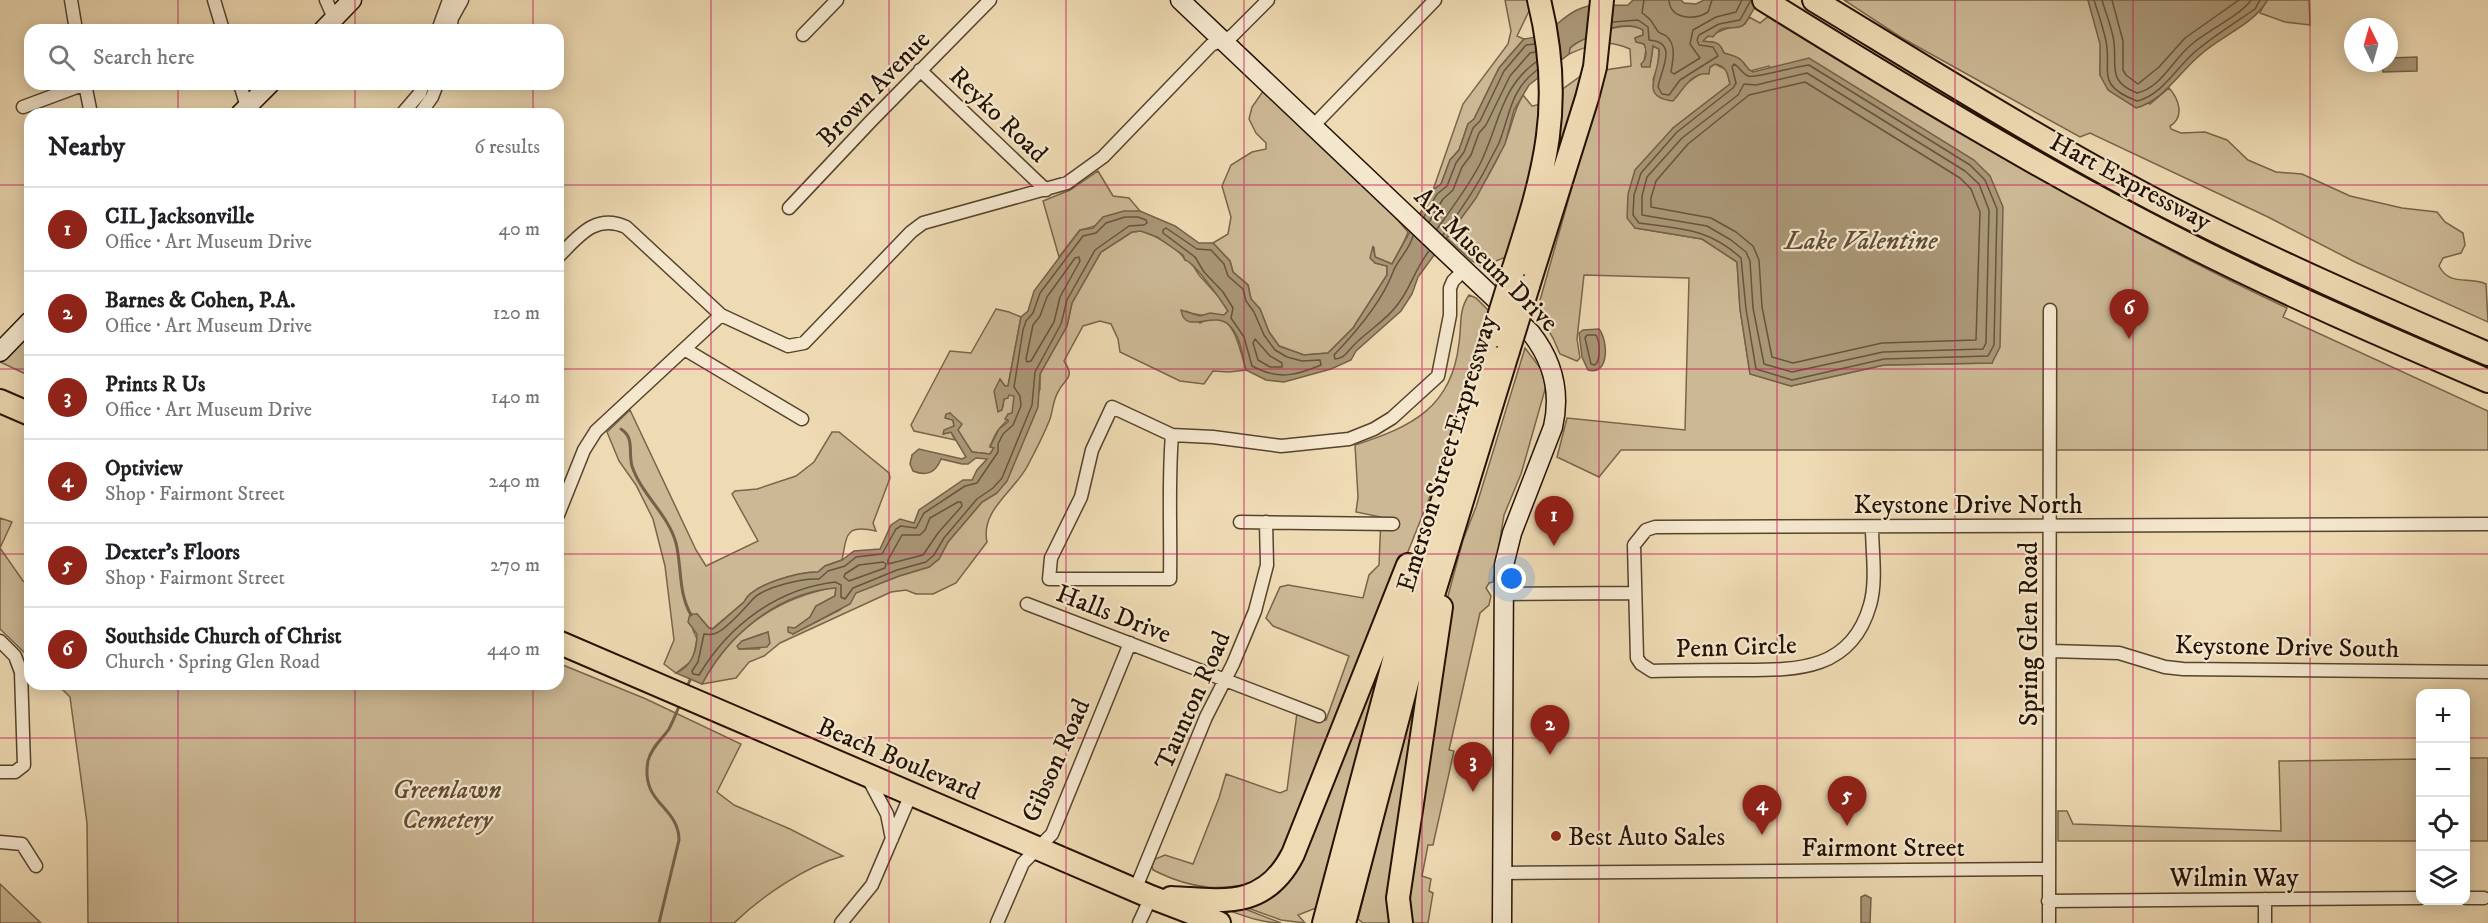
<!DOCTYPE html>
<meta charset="utf-8">
<style>
:root{--surface:#fff;--page:#f2f2f2;--text:#202124;--muted:#757577;--line:#e0e0e0;--accent:#8f2418}
body{margin:0;font-family:"IM FELL DW Pica",serif;background:var(--page);color:var(--text)}
.controls{position:absolute;right:18px;bottom:18px;display:grid;overflow:hidden;border-radius:12px;box-shadow:0 3px 15px #0003}
.controls button{width:54px;height:54px;display:grid;place-items:center;padding:0;border:0;border-bottom:2px solid var(--line);background:var(--surface);color:var(--text);font:30px sans-serif}
.compass{position:absolute;left:2344px;top:18px;width:54px;height:54px;border-radius:50%;background:var(--surface);box-shadow:0 3px 15px #0003;rotate:355deg}
.you{position:absolute;left:1512px;top:579px;width:21px;height:21px;margin:-15px;border:4px solid #fff;border-radius:50%;background:#1a73e8;box-shadow:0 0 0 9px #1a73e833}
.badge{display:grid;place-items:center;width:39px;height:39px;border-radius:50%;background:var(--accent);color:#fff;font-size:20px;font-weight:700}
.pin{position:absolute;translate:-50% -50px;filter:drop-shadow(0 2px 3px #0008)}
.pin::after{content:'';position:absolute;top:32px;width:21px;height:18px;background:inherit;clip-path:polygon(0 0,100% 0,50% 100%)}
.list{margin:0;padding:0;list-style:none}
h2{display:flex;justify-content:space-between;align-items:center;height:78px;margin:0;padding:0 24px;font-size:26px}
h2 small{font-size:20px;font-weight:400;color:var(--muted)}
.list li{display:grid;grid-template-columns:39px 1fr auto;gap:18px;align-items:center;box-sizing:border-box;height:84px;padding:0 24px;border-top:2px solid var(--line)}
.list b{display:block;font-size:22px;white-space:nowrap}
.list p{margin:0;font-size:20px;white-space:nowrap;color:var(--muted)}
.list em{font-size:20px;font-style:normal;color:var(--muted)}
.icon{flex:none;width:33px;height:33px;fill:none;stroke:currentColor;stroke-width:2;stroke-linecap:round;stroke-linejoin:round}
.map{position:relative;flex:none;width:2488px;height:923px;overflow:hidden}
.search{position:absolute;background:var(--surface);box-shadow:0 3px 15px #0003;left:24px;top:24px;width:540px;height:66px;display:flex;align-items:center;gap:15px;box-sizing:border-box;padding:0 21px;border-radius:18px;color:var(--muted);font-size:22px}
.panel{position:absolute;background:var(--surface);box-shadow:0 3px 15px #0003;left:24px;top:108px;width:540px;height:582px;border-radius:18px}
.map>svg:first-child{display:block}
.green{fill:#ccb895;stroke:#78654a;stroke-width:1.5;fill-rule:evenodd}
.water{fill:#a99676;stroke:#746147;stroke-width:1.5}
.lines{fill:none;stroke-linecap:round;stroke-linejoin:round}
.shore{stroke:#66543b;stroke-width:1.5}
.stream{stroke:#746147;stroke-width:3}
.street-casing{stroke:#56442d;stroke-width:15}
.secondary-casing{stroke:#241200;stroke-width:21}
.highway-casing{stroke:#241200;stroke-width:26}
.street{stroke:#f4e7ce;stroke-width:12}
.secondary{stroke:#f4e7ce;stroke-width:18}
.highway{stroke:#eedab3;stroke-width:22}
.highway-bridge-casing{stroke:#241200;stroke-width:26;stroke-linecap:butt}
.highway-bridge{stroke:#eedab3;stroke-width:22}
.grid{fill:none;stroke:#c2185b;stroke-width:1.5;stroke-opacity:0.55}
.poi-dot{fill:#8f2418;stroke:#f4e7ce;stroke-width:2}
.labels{text-anchor:middle;stroke-width:4.5;stroke-linejoin:round;paint-order:stroke}
.street-label{font-size:26px;fill:#241200;stroke:#f4e7ce}
.park-label{font-size:26px;font-style:italic;fill:#5f4c34;stroke:#f4e7ce}
.poi-label{font-size:26px;fill:#241200;stroke:#f4e7ce;text-anchor:start}
.water-label{font-size:27px;font-style:italic;fill:#604d35;stroke:#f4e7ce}
</style>
<div class="map">
<svg width="2488" height="923" viewBox="0 0 2488 923">
<rect width="100%" height="100%" fill="#eedab3"/>
<filter id="stains"><feTurbulence type="fractalNoise" baseFrequency=".00333" numOctaves="4"/><feColorMatrix values="0 0 0 0 .2 0 0 0 0 .09 0 0 0 0 .02 0 0 0 .5 -.17"/></filter>
<radialGradient id="worn" r=".72"><stop offset=".6" stop-color="#630" stop-opacity="0"/><stop offset="1" stop-color="#630" stop-opacity=".3"/></radialGradient>
<path class="green" d="M1505,0H1531L1533,8L1529,11L1517,36L1524,39L1499,68L1474,119L1468,124L1459,150L1450,160L1441,184L1433,190L1463,104L1508,44L1511,31Z
M1844,0H2088L2101,44L2100,75L2150,104L2169,88C2179,99 2185,117 2170,126L2171,129L2181,133L2205,132L2227,140L2248,160L2276,172L2302,174L2350,196L2402,208L2437,212L2445,222L2463,233L2465,245L2461,253L2443,258L2439,266C2450,287 2468,276 2486,284L2488,322L2355,262L2268,217L2090,133L2080,137L1902,38Z
M2266,0H2309L2310,25L2285,22L2260,13Z
M1770,15C1937,120 2107,224 2287,308L2283,317L2488,411V450H1621L1599,477L1557,457L1567,418L1685,430L1689,278L1584,275L1577,339L1580,358L1577,361L1560,354L1553,338L1537,311L1605,70L1631,66L1630,49C1606,38 1592,44 1569,54L1570,48C1584,35 1626,19 1643,30V35L1635,38L1636,42L1644,44L1646,49L1644,62L1651,61L1653,46L1659,49L1658,66L1653,80L1677,96L1684,85L1715,64L1727,70L1730,84L1673,128L1635,228L1702,239L1737,262L1740,309L1750,374L1791,386L1884,365L1992,363L1769,66L1750,71L1743,62L1724,53C1719,40 1713,43 1703,41V39C1717,32 1730,26 1745,24L1749,17L1760,23Z
M1585,73L1547,203L1560,91Z
M1264,90L1385,205L1408,232C1404,244 1398,252 1392,264L1375,257L1374,247L1375,263L1387,266V275L1353,328L1328,353L1304,355L1279,346L1269,332L1260,309L1251,299L1248,285L1233,272L1230,261L1213,243L1228,234L1231,217L1222,186L1231,165L1252,152L1266,149V143L1256,133L1249,119L1252,107Z
M1523,95L1532,106L1543,104L1533,170L1508,256L1482,267L1472,261L1447,238C1468,208 1488,180 1503,147C1512,129 1512,113 1523,95Z
M1098,171L1113,196L1129,198L1140,211C1115,212 1104,226 1080,230L1059,257L1043,201L1070,190Z
M1141,231C1153,234 1180,249 1185,260L1191,262L1199,275L1218,296L1228,311L1224,315C1212,315 1196,317 1186,311L1200,323C1234,304 1239,348 1246,370L1229,372L1213,371L1204,384L1180,381L1120,352L1118,339L1111,324L1100,321L1083,326L1064,361C1076,379 1065,377 1058,392C1053,400 1053,410 1050,419C1044,434 1036,450 1028,465C1015,491 980,510 987,542L956,583L933,594H916L906,590L891,592L780,643L764,656L749,662L736,678L702,684C731,630 775,598 836,587L835,596L816,606L810,617L795,628L793,634L840,610L855,593L899,576L929,567L939,559L948,542L982,502L997,493L1040,389V374L1067,326L1072,303L1101,252L1132,232ZM768,632V637L759,649H739L742,641Z
M1469,295L1476,298L1489,311L1435,484L1294,837L1266,881C1221,891 1195,891 1153,870L1152,866L1155,859L1165,855L1193,864L1219,798L1226,774L1280,793L1287,790L1297,713L1326,720L1349,656L1273,626L1266,618L1280,587L1288,585L1363,598L1369,575L1379,565L1381,517L1356,512L1358,497L1355,445C1411,427 1452,408 1459,343C1462,325 1458,311 1469,295Z
M996,309L1009,312L1021,317L1008,386H1005L1000,380C997,390 992,400 1003,406L1004,399L1009,394L1014,396C1015,416 1010,416 999,429C995,433 993,441 990,446L994,448L990,454L972,452L960,435L950,413L946,418L953,420L954,427L943,434L951,432L955,440L914,431L911,425L950,351L971,353Z
M30,333V376L0,362Z
M1525,348L1541,369L1546,386L1521,474L1504,515L1493,582L1489,583L1486,588L1491,596L1489,605L1480,613L1449,750L1454,751L1433,845H1428L1422,876L1431,879L1429,891L1433,893L1428,923H1406L1403,895L1448,596L1463,540L1476,507Z
M630,410L696,550L706,566L758,541L732,494L735,491L757,489L796,476L814,462L832,432H839L889,473L890,478L873,523L876,531C845,524 847,535 842,560L825,566L818,572C799,572 752,584 744,602L712,629L709,628L697,614L693,630L697,639L693,660L676,673L664,664L674,640L665,566L653,519L636,485L619,461L607,432Z
M0,518L12,522L0,548L23,581L30,584V658L0,629Z
M1390,635L1316,908L1298,915L1305,923L1281,920L1245,907L1263,896Z
M558,663L646,699L741,744L717,792L734,805L790,829L843,856C806,866 762,896 734,923H88L87,823L70,697L57,684H558Z
M1422,668L1395,923H1363L1358,919Z
M2466,758H2488V841H2466Z
M2420,759V841H2058V811H2067L2073,824L2281,831L2279,761Z
M0,884L41,923H0Z
M1232,907L1245,909L1281,923C1263,923 1247,917 1230,911Z"/>
<path class="water" d="M1633,0H1681L1684,3L1696,4L1704,0H1762C1752,7 1748,23 1742,26C1732,31 1724,22 1713,37L1708,36L1703,41C1714,43 1719,40 1724,53C1730,55 1738,56 1742,61C1747,66 1746,69 1753,72L1809,58L1974,160L1990,176L2003,207L2000,347L1992,363L1884,365L1791,386L1750,374L1740,309L1737,262L1702,239L1635,228L1627,218L1628,194L1635,170L1673,128L1730,84C1727,72 1727,67 1715,64L1710,67L1709,74C1692,71 1683,90 1673,101C1636,97 1662,71 1659,49L1653,46L1650,67H1642L1641,64C1647,59 1647,51 1644,44L1636,42L1635,38L1643,35V30C1624,18 1593,34 1575,44L1570,48L1569,54L1529,85L1514,110L1505,144L1476,198L1418,277L1412,294L1401,311L1356,351L1351,360L1331,369L1284,382L1266,380L1246,370C1242,355 1241,336 1229,325C1213,310 1185,336 1181,310L1200,316L1210,313L1224,315L1228,311C1221,300 1194,262 1185,260L1183,255L1157,237L1141,231L1132,232L1101,252L1072,303L1067,326L1040,374L1038,407L1007,481L997,493L982,502L948,542L939,559L929,567L899,576L856,593L850,604L793,634L788,632V627L795,628L810,617L816,606L835,596L836,588C778,592 728,635 702,684L676,673C692,666 697,652 697,634L688,622L690,614H697L709,628L713,629L744,602C752,584 799,572 818,572L825,566L842,560L854,551L880,549L891,525L900,519L914,523L919,510L963,480H972L977,470L987,459L976,458L968,464H962L941,459C936,472 927,477 913,471L910,464L912,455L919,449L962,459L966,457L951,432L943,434L944,430L954,426L953,420L945,418L946,414L950,413L962,424L958,430L972,452L990,454L994,448L990,447L999,429L1008,422V420L1005,419L1008,414L1012,413L1014,396L1009,395L1008,398L1004,399L1002,410L998,412L994,391L1000,379L1005,386H1008L1021,317L1028,311L1034,291L1080,230L1093,228L1103,217L1124,211H1140L1175,226L1199,243H1213L1230,261L1233,272L1248,285L1251,299L1260,309L1269,332L1279,346L1304,355L1328,353L1353,328L1387,275V266L1375,263L1370,258L1373,246L1375,257L1392,264L1433,190L1441,184L1450,160L1459,150L1468,124L1474,119L1499,68L1524,39C1552,36 1555,21 1577,10C1600,0 1607,7 1628,5Z
M2088,0H2266L2267,1C2252,26 2220,36 2199,56C2178,74 2164,100 2136,108L2108,90L2100,75V44Z
M2417,57V71L2383,72L2382,63H2389V58Z
M1599,329C1608,340 1610,376 1588,370L1582,357L1579,333L1583,330Z
M768,632L770,643L767,647L739,649L737,646L742,641Z
M1865,895L1871,898L1870,923H1861V897Z"/>
<g class="lines">
<path class="shore" d="M1644,0L1642,13C1652,20 1651,21 1657,30C1658,33 1662,34 1665,35C1677,44 1673,59 1671,72L1674,74L1700,58L1690,44L1693,30L1716,17L1736,12L1742,0
M1669,0C1670,19 1694,21 1708,12L1712,0
M2094,0C2098,13 2103,27 2106,41C2112,72 2095,85 2137,101C2163,95 2177,66 2197,50C2215,35 2236,22 2255,9L2260,0
M2102,0C2106,14 2112,28 2114,42C2117,67 2107,81 2137,93C2161,88 2174,58 2192,44C2207,31 2241,15 2251,0
M2112,0L2123,41V70L2126,75L2138,84L2159,67L2185,38L2239,0
M1613,22L1638,20L1648,27L1649,40C1679,42 1661,69 1658,87L1662,94L1669,95L1680,80L1718,56L1713,47L1699,45L1697,40L1699,35L1719,24L1740,20L1751,0
M1734,64C1740,67 1741,73 1748,76C1754,79 1796,66 1809,65L1970,165L1985,180L1997,209L1994,345L1988,356L1884,359L1792,380L1756,369L1746,309L1741,258C1708,228 1681,229 1639,223L1633,215L1634,195L1641,173L1677,132L1733,88L1736,83L1732,67Z
M1807,73L1965,171L1979,184L1989,210L1986,343L1983,349L1883,352L1792,372L1764,364L1753,308L1750,261L1746,252L1731,240L1707,226L1642,215V196L1647,177L1682,138L1738,95L1744,84L1756,85Z
M1805,82L1960,178L1971,189L1980,212L1976,340L1882,343L1793,363L1772,357L1762,307L1759,260L1753,246L1736,232L1711,218L1651,207V198L1656,181L1688,144L1749,95Z
M1125,217H1138L1146,220L1147,223L1144,225L1129,226L1095,250L1067,300L1061,324L1035,372L1032,405L1002,478L993,488L977,499L944,538L934,555L926,562L897,570L853,588L845,599L841,597V585L835,582C777,589 729,625 699,675L693,674L692,671L698,662L704,634C707,634 710,635 713,634C723,633 745,608 752,600C763,587 803,578 819,579L828,571L845,566L856,557L882,554L896,529L901,526L916,528L924,513L965,486L977,483L998,452V444L1003,434L1013,425L1021,406L1020,396L1014,387L1023,330L1026,321L1033,313L1040,293L1083,236L1096,233L1106,223Z
M1424,217L1437,194L1447,186L1456,163L1464,152L1473,128L1480,121L1504,71L1526,45L1535,44
M1429,222L1443,199L1453,190L1462,167L1471,155L1479,133L1486,125L1510,76L1530,53L1535,52
M1166,228L1197,249L1211,250L1224,264L1228,276L1243,289L1246,301L1254,312L1264,335L1275,350L1287,357L1302,361L1320,360L1321,365C1295,376 1278,380 1252,366L1244,337L1231,318L1233,308L1223,292L1204,272L1195,257L1163,233V230Z
M1437,229C1452,208 1468,187 1480,164C1499,126 1500,88 1536,62
M1443,235C1458,213 1474,192 1486,168C1490,160 1495,151 1499,143C1510,115 1510,90 1537,70
M1413,236C1409,251 1397,260 1393,272C1382,302 1357,331 1334,355L1335,359C1345,358 1346,353 1353,346C1367,331 1386,321 1398,304C1411,287 1415,269 1429,251
M1079,257L1080,261L1060,297L1054,322L1031,361L1027,362L1026,359L1033,325L1040,316L1047,297L1075,258Z
M1587,335H1596C1600,342 1601,359 1595,365L1591,364L1585,338Z
M1255,339L1270,356L1282,363V367H1270L1258,360L1253,343Z
M958,502H961L962,506L938,533L923,555L888,564V560L902,535H920L925,530L930,518Z
M883,562L886,564L885,568L849,581L844,577L845,574L859,565Z"/>
<path class="stream" d="M621,429C635,438 628,452 632,466C641,494 668,514 676,543C682,568 678,592 691,615
M686,689L690,680
M659,923L679,840C679,806 640,804 648,761C651,748 662,739 669,729C673,721 677,712 680,703"/>
<defs>
<path id="street" d="M71,0L76,30
M214,0L223,30
M326,0L334,18
M438,30L449,0
M450,30L452,18L462,0
M803,35L837,0
M920,70L1046,190
M85,84L91,114
M240,84L247,107
M23,107L85,84
M402,114L420,93L423,84
M420,114L432,97L437,84
M1314,125L1435,0
M789,208L871,121L990,0
M558,257C578,237 595,213 626,227L721,315L788,346L804,343L911,232L923,223L1067,183L1103,157L1211,45L1232,36L1268,0
M686,350L802,419
M1172,435C1168,483 1171,530 1170,579H1049L1051,558L1081,497L1092,450L1112,407L1172,435L1213,437L1281,446L1349,439L1374,429L1392,418L1438,376L1450,315V288L1453,281L1465,269
M558,515L584,450L596,431L721,315
M1240,522L1393,524
M1872,527C1872,551 1877,581 1870,605C1851,672 1795,670 1739,670C1710,670 1681,670 1652,671L1641,664L1637,658L1634,545L1646,530L1655,527L2488,524
M1504,594L1634,593
M1027,604L1319,716
M0,641L15,656L21,672L24,765L15,772H0
M2051,651L2119,653L2165,667L2183,669L2488,672
M868,778L887,814L892,839
M0,842L22,844L36,866
M1502,873L2048,869
M1135,890L1206,717L1233,664L1255,611L1267,565L1266,522
M2466,898H2484
M2048,901L2420,898
M841,923L872,885L911,794
M997,923L1023,863L1052,834L1130,643
M1139,923L1151,897
M2049,923L2050,310
M2265,923V899"/>
<path id="secondary" d="M1180,0L1531,333C1553,361 1561,392 1553,427L1512,533L1504,565L1502,923
M323,30L352,0
M240,114L270,84
M0,352L30,321"/>
<path id="highway" d="M1764,0C1901,85 2040,170 2183,242C2283,293 2385,337 2488,381
M1814,0C1931,71 2048,145 2170,208C2274,261 2381,308 2488,354
M1513,271C1545,172 1565,105 1539,0
M1528,286L1587,98L1595,67L1602,0
M0,401L30,414
M558,642L1151,897L1219,923
M1171,898C1224,901 1265,909 1293,854L1408,565
M1324,923L1394,660L1493,336
M1344,923L1413,660L1508,351
M1401,923L1398,898L1441,607"/>
</defs>
<use href="#street" class="street-casing"/>
<use href="#secondary" class="secondary-casing"/>
<use href="#highway" class="highway-casing"/>
<use href="#street" class="street"/>
<use href="#secondary" class="secondary"/>
<use href="#highway" class="highway"/>
<defs>
<path id="highway-bridge" d="M1493,336L1513,271
M1508,351L1528,286"/>
</defs>
<use href="#highway-bridge" class="highway-bridge-casing"/>
<use href="#highway-bridge" class="highway-bridge"/>
</g>
<path class="grid" d="M178,0V30M355,0V30M533,0V30M711,0V923M889,0V923M1066,0V923M1244,0V923M1422,0V923M1599,0V923M1777,0V923M1955,0V923M2133,0V923M2310,0V923M178,84V114M355,84V114M533,84V114M0,185H30M558,185H2488M0,369H30M558,369H2488M0,554H30M558,554H2488M178,684V923M355,684V923M533,684V923M0,738H2420M2466,738H2488"/>
<circle class="poi-dot" cx="1556" cy="836" r="6"/>
<g class="labels">
<g class="street-label">
<text transform="translate(873 88) rotate(-46)" y="9">Brown Avenue</text>
<text transform="translate(999 114) rotate(44)" y="9">Reyko Road</text>
<text transform="translate(2131 181) rotate(28)" y="9">Hart Expressway</text>
<text transform="translate(1487 259) rotate(45)" y="9">Art Museum Drive</text>
<text transform="translate(1446 453) rotate(-73)" y="9">Emerson Street Expressway</text>
<text x="1968" y="513">Keystone Drive North</text>
<text transform="translate(1114 613) rotate(21)" y="9">Halls Drive</text>
<text transform="translate(2028 634) rotate(-90)" y="9">Spring Glen Road</text>
<text transform="translate(1736 646) rotate(-2)" y="9">Penn Circle</text>
<text transform="translate(2287 646) rotate(1)" y="9">Keystone Drive South</text>
<text transform="translate(1192 700) rotate(-66)" y="9">Taunton Road</text>
<text transform="translate(899 758) rotate(23)" y="9">Beach Boulevard</text>
<text transform="translate(1055 760) rotate(-66)" y="9">Gibson Road</text>
<text x="1883" y="856">Fairmont Street</text>
<text x="2234" y="886">Wilmin Way</text>
</g>
<g class="park-label">
<text x="447" y="798">Greenlawn<tspan x="447" dy="30">Cemetery</tspan></text>
</g>
<g class="poi-label">
<text x="1568" y="845">Best Auto Sales</text>
</g>
<g class="water-label">
<text x="1861" y="249">Lake Valentine</text>
</g>
</g>
<rect width="100%" height="100%" filter="url(#stains)"/>
<rect width="100%" height="100%" fill="url(#worn)"/>
</svg>
<div class="controls">
<button>+</button>
<button>−</button>
<button><svg class="icon" aria-label="locate" viewBox="0 0 24 24"><circle cx="12" cy="12" r="6"/><path d="M12 2v4M12 18v4M2 12h4M18 12h4"/></svg></button>
<button><svg class="icon" aria-label="layers" viewBox="0 0 24 24"><path d="M12 4l9 5-9 5-9-5zM3 14l9 5 9-5"/></svg></button>
</div>
<svg class="compass" viewBox="-18 -18 36 36"><path d="M0-13l5 13h-10z" fill="#e53935"/><path d="M0 13l5-13h-10z" fill="#757577"/></svg>
<div class="you"></div>
<div class="pin badge" style="left:1554px;top:546px">1</div>
<div class="pin badge" style="left:1550px;top:755px">2</div>
<div class="pin badge" style="left:1473px;top:792px">3</div>
<div class="pin badge" style="left:1762px;top:835px">4</div>
<div class="pin badge" style="left:1847px;top:826px">5</div>
<div class="pin badge" style="left:2129px;top:339px">6</div>
<div class="search"><svg class="icon" aria-label="search" viewBox="0 0 24 24"><circle cx="10" cy="10" r="6"/><path d="M15 15l6 6"/></svg>Search here</div>
<section class="panel">
<h2>Nearby<small>6 results</small></h2>
<ul class="list">
<li><span class="badge">1</span><div><b>CIL Jacksonville</b><p>Office · Art Museum Drive</p></div><em>40 m</em></li>
<li><span class="badge">2</span><div><b>Barnes &amp; Cohen, P.A.</b><p>Office · Art Museum Drive</p></div><em>120 m</em></li>
<li><span class="badge">3</span><div><b>Prints R Us</b><p>Office · Art Museum Drive</p></div><em>140 m</em></li>
<li><span class="badge">4</span><div><b>Optiview</b><p>Shop · Fairmont Street</p></div><em>240 m</em></li>
<li><span class="badge">5</span><div><b>Dexter's Floors</b><p>Shop · Fairmont Street</p></div><em>270 m</em></li>
<li><span class="badge">6</span><div><b>Southside Church of Christ</b><p>Church · Spring Glen Road</p></div><em>440 m</em></li>
</ul>
</section>
</div>
